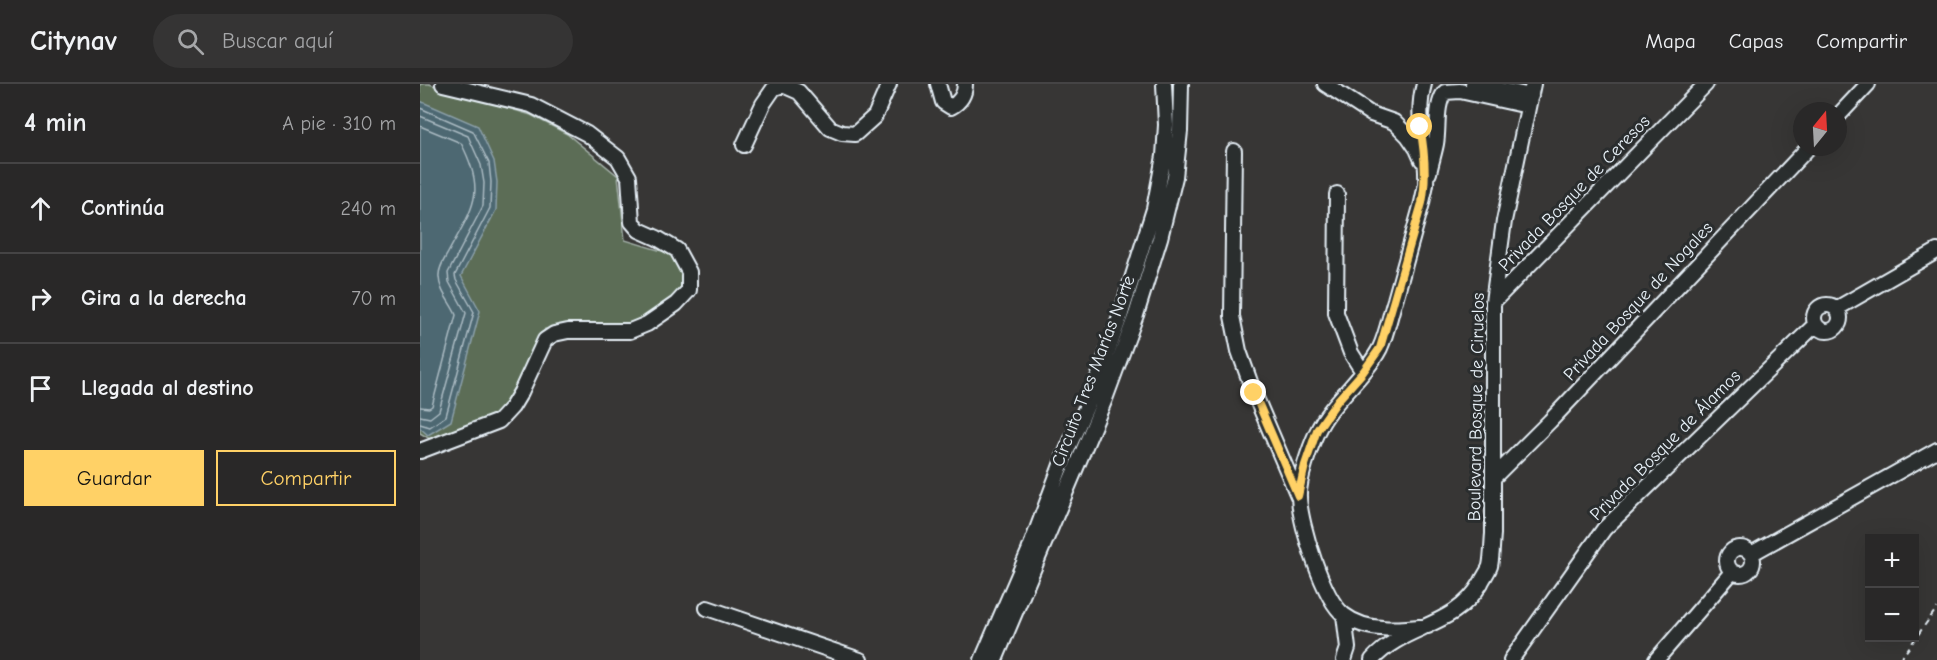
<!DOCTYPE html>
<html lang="es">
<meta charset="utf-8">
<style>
:root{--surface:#292828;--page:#353434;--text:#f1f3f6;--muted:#a5a6a8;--line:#454445;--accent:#ffd166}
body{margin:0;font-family:"Comic Neue",sans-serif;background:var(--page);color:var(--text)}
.controls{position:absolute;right:18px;bottom:18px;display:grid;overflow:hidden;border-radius:0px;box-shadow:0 6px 24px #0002}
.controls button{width:54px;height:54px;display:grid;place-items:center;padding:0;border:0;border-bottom:2px solid var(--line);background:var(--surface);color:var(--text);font:30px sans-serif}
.compass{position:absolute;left:1373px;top:18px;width:54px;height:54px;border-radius:50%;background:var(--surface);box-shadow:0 6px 24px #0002;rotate:18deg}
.stop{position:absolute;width:18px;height:18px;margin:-14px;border:4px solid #ffd166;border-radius:50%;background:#fff}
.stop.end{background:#ffd166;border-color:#fff;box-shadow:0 2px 6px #0008}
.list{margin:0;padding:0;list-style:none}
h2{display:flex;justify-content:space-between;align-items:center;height:78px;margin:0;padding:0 24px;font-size:26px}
h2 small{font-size:20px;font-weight:400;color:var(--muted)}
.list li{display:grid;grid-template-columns:39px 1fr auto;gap:18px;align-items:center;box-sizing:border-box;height:90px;padding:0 24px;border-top:2px solid var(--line)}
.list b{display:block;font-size:22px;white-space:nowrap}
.list em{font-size:20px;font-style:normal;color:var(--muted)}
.actions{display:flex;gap:12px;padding:18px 24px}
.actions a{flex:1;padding:14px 0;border:2px solid var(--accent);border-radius:0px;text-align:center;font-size:21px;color:var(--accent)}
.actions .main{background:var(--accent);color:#111}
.icon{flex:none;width:33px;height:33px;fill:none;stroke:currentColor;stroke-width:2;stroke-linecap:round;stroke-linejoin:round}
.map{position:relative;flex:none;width:1517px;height:576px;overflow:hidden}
header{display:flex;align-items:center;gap:36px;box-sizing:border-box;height:84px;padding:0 30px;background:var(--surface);border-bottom:2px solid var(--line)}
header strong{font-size:28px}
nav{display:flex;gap:33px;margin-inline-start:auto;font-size:21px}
.search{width:420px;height:54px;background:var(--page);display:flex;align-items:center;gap:15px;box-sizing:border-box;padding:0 21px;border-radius:33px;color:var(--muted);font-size:22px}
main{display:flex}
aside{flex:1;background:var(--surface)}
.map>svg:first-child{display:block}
.green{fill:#5b6d56;stroke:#a2afa7;stroke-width:1.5}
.water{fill:#4d6872;stroke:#8b9fa8;stroke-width:1.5}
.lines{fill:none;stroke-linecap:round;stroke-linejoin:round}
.shore{stroke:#aabac2;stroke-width:1.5}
.minor-casing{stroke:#e8f1f8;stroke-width:18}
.path{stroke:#e8f1f8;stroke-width:2;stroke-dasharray:6 4.5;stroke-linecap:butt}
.minor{stroke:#2a2d2e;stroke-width:14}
.route{stroke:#ffd166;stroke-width:8}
.labels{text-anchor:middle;stroke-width:6;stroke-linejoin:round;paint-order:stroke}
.street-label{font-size:18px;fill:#e8f1f8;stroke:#2a2d2e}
</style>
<header>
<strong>Citynav</strong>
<div class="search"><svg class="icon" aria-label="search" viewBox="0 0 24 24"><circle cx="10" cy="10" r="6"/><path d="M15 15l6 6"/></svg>Buscar aquí</div>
<nav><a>Mapa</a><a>Capas</a><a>Compartir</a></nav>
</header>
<main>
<aside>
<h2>4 min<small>A pie · 310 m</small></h2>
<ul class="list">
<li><svg class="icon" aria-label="ahead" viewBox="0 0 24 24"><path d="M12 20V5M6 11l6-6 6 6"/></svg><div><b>Continúa</b></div><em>240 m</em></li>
<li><svg class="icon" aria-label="right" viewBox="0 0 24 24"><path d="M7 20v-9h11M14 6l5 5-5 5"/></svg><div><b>Gira a la derecha</b></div><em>70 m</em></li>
<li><svg class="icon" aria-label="arrive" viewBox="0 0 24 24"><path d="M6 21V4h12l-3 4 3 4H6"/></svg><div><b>Llegada al destino</b></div></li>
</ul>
<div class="actions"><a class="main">Guardar</a><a>Compartir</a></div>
</aside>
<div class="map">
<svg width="1517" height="576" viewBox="0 0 1517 576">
<rect width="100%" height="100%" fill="#373635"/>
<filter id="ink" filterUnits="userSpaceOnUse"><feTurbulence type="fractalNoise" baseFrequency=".0167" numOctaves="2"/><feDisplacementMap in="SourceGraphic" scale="12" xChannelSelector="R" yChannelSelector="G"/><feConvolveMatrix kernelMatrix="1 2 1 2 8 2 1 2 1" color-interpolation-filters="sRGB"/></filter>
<g filter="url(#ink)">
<path class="green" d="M0,0H9L111,31L147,50L198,92L205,156L255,171L268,212L210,253L125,245L75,340L10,355L0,349Z"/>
<path class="water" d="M0,17L58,42L74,77L77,98L76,126L41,192L60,227L31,337L8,351L0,344Z"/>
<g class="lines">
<path class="shore" d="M0,24L53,47L69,79L71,98L70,124L35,191L36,196L54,228L26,332L10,343L0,340
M0,32L48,52L61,81L64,99L63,122L28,189L29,198L46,229L19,327L10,334L0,332
M0,42L41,59C67,109 53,123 29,167C25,175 18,184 19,193C19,207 31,219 36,231L12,322L9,324L0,323"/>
<defs>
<path id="minor" d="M518,0L523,18L531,23C540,18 545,11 545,0
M905,0L951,30L974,38L988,52L997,65L1002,76
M1004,0C994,36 1008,65 1006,100C1005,106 1003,113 1002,119C993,151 984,183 975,216C970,231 967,249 960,264C944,295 912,316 897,348C890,363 878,397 879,413C880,440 903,515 924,531C947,549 981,545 1008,542
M1053,0L1111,12
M1418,32L1448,0
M324,61L343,20L354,4L363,1L379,8L410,44L422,49L435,50L455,32L469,0
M814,67L812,232L819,267L834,309L878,412
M1009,89C1011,79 1014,70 1016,60C1019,43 1015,21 1025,8L1040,7L1108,22
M917,110L916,229L931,269L943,288
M1073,218L1286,0
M1394 234a13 13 0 1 1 26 0a13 13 0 1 1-26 0Z
M1416,225L1517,167
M0,367L79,337L92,323L101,308L125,256L134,250L148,247H210L227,240L256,220L269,206V188L257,166L237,154L219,146L212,138L209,93L198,74L167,50L111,21L23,0
M1073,394L1130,337L1389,63
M1307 477a13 13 0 1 1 26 0a13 13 0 1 1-26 0Z
M1331,470L1517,366
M287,524L440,576
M924,531L928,564L924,576
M562,576L609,467L644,373L673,308L700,233L734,125L744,72L746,41L744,0
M575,576L685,315L716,231L740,154L755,93L760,47L761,0
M952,576C984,540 1035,544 1061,499C1063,494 1068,488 1070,482C1072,473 1072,460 1073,450V218L1084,137L1113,0
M1091,576L1184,445L1395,241
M1236,576L1312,488"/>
</defs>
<use href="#minor" class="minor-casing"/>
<path class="path" d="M1480,576L1517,524"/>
<use href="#minor" class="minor"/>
</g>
</g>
<g class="lines" filter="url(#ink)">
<path class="route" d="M834,309L878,412L885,381L897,346L918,316L943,288L960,264L1002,119C1007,93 1005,69 1000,43"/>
</g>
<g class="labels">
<g class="street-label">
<text transform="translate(1154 109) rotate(-46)" y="6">Privada Bosque de Ceresos</text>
<text transform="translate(1218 217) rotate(-47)" y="6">Privada Bosque de Nogales</text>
<text transform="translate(673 287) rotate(-69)" y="6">Circuito Tres Marías Norte</text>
<text transform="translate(1056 323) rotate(-89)" y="6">Boulevard Bosque de Ciruelos</text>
<text transform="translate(1245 361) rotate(-45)" y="6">Privada Bosque de Álamos</text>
</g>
</g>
</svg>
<div class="controls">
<button>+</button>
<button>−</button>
</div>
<svg class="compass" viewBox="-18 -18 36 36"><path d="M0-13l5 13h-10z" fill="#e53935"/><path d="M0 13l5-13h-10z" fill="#a5a6a8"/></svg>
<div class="stop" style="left:1000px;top:43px"></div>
<div class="stop end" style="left:834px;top:309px"></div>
</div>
</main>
